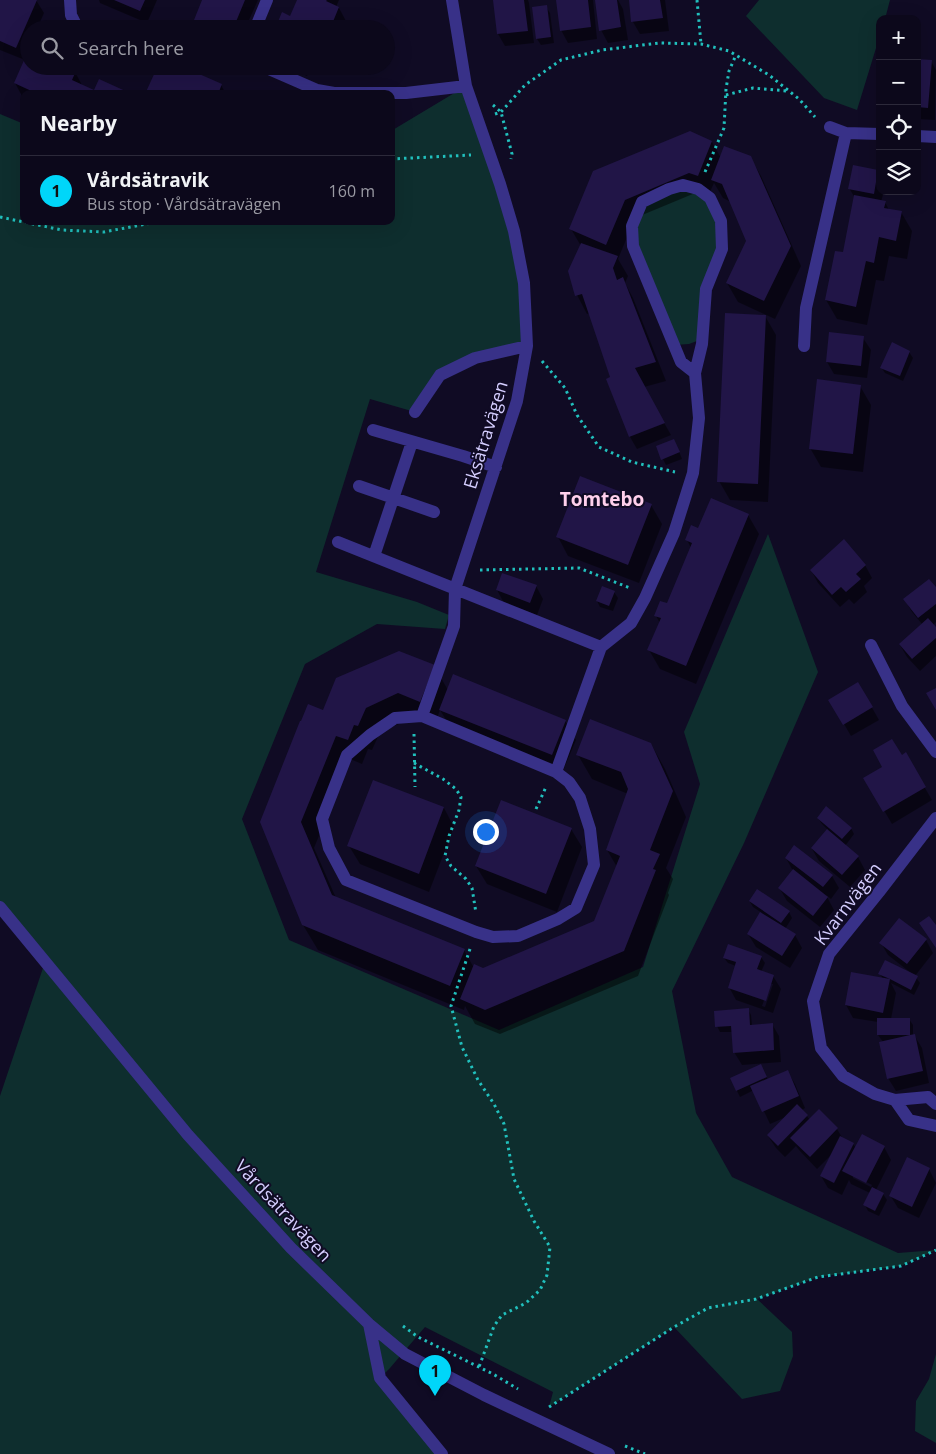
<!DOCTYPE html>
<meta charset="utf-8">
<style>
:root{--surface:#0c081b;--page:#1a1628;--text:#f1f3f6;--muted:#9a9aa3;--line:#2c293a;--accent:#00d6f9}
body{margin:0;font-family:"Open Sans",sans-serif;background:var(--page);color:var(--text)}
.controls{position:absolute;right:15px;top:15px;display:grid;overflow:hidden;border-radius:10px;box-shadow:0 5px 20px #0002}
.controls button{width:45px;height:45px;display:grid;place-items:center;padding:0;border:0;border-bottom:1px solid var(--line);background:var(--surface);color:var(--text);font:25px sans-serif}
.you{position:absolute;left:485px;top:831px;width:18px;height:18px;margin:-12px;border:4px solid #fff;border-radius:50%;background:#1a73e8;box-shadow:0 0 0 8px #1a73e833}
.badge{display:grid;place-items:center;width:32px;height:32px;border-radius:50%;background:var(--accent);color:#111;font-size:16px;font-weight:700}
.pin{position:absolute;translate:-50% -41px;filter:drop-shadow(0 1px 2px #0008)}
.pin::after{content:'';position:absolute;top:26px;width:18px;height:15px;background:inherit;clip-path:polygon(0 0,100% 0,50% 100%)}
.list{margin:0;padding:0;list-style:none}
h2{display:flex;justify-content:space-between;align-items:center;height:65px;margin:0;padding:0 20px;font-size:21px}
h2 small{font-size:16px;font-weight:400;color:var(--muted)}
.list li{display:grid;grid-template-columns:32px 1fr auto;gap:15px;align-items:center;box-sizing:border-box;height:70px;padding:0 20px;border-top:1px solid var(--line)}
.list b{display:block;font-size:19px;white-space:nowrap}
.list p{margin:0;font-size:16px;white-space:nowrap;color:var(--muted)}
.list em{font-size:16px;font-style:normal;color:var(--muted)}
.icon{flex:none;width:28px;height:28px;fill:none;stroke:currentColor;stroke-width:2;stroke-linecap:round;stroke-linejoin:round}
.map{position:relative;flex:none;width:936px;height:1454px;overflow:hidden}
.search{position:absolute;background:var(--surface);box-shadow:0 5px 20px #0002;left:20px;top:20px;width:375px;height:55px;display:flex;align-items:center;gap:12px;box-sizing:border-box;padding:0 18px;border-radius:28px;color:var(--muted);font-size:19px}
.panel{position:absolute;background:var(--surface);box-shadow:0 5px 20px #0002;left:20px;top:90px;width:375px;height:135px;border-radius:10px}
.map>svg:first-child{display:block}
.green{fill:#0e2e2e}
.shadow{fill:#0007;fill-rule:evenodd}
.building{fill:#211547}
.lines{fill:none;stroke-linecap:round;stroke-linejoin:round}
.path{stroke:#21c0bd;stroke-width:3;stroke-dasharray:2.5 4;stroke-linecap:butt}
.minor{stroke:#383188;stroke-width:12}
.labels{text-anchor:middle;stroke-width:4;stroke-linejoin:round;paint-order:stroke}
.street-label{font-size:18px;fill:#d5ceff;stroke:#100b24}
.neighbourhood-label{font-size:19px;font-weight:bold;fill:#ffd0ec;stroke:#100b24}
</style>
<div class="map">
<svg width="936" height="1454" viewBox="0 0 936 1454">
<rect width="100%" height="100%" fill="#100b24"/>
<path class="green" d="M759,0H890L885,19H880V35L857,110L824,98L746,16Z
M466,86L514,231L527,346L440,375L415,412L370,399L316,572L417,602L449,615L445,629L377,624L305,664L242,819L289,940L499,1030L643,967L700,784L684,732L768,534L818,672L744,843L672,991L696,1113L732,1177L898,1253L936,1250L901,1266L818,1277L757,1299L792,1332L793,1356L780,1391L742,1399L674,1327L549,1407L553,1392L425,1327L390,1368L380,1378L442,1454H0V1096L45,962L0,907V114L24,124V221H391V131Z
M683,185L710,198L722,249L706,289L702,339L689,344L674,345L633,246L642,202Z
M936,1354V1443L915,1431L916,1401L929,1379Z"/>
<path class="shadow" d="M0,0H36L44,13L37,29H29V48L27,52H29V66L75,72L82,85L95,92L129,94H24V96H22L15,83L25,60L0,50Z
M99,0H157L147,23L100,3Z
M204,0H258L245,29H200L195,20Z
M298,0H339L336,7L339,8L346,21L342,29H277L291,17Z
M494,0H528L529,3L534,43L505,46L498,34Z
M557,0H593L597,39L568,43L561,30Z
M596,0H618L623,9L628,40L608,43L601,30Z
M630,0H665L669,31L640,34L633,22Z
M546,7L550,13L554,43L541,45L537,39L533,8Z
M917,60L931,61L936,70L935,120L917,119Z
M286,66H311L307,76Z
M167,76L221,85L226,94H147Z
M690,132L712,142L721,158L750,157L761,176L801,266L775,319L738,302L727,283L747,241L731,202L723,198L714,183L709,194L700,191L635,218L618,259L628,276L625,283L633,298L666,381L644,387L671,435L637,449L630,437L590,313L587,314L577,295L581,246L571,229Z
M878,171L880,175V191H884L881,202H885L889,210L901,212L912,231L907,259L889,256L884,281L876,280L867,325L837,319L826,300L844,254L855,198L849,188Z
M765,316L776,335L768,502L730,500L719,481Z
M863,338L871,350L867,378L834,374L827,362Z
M909,352L913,358L903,381L885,373L881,367Z
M860,386L871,405L863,472L821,467L810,448Z
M677,446L682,459L666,465L657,447Z
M651,505L662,524L639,583L568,556L558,537Z
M748,515L759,534L696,684L660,669L649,650L660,623L656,616L667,605L691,548L687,540L699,530Z
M865,565L872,578L864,586L867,592L854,604L849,599L840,607L818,583L811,570Z
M536,586L543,599L537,615L504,603L497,590Z
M936,589V622L933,625L936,628V656L920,671L907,657L900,645L922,624L912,612L905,600Z
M614,592L618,598L613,611L600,607L597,601Z
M434,666L448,690L565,721L576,740L562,773L451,728L440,710L434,726L413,718L380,732L372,750L368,749L362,764L350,759L314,848L336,898L464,950L474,968L483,969L595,922L617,867L607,850L628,794L592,779L578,755L651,744L665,769L686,817L666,868L673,879L668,893L669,895L638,976L500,1034L475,1024L465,1006L464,1010L318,950L303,925L261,822L324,712Z
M858,683L879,720L851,736L830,700Z
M905,754L932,800L892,824L865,778Z
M374,782L444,808L454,827L429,892L360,864L349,846Z
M818,818L851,828L854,834L845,846L858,857L865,870L850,887L819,861L812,849L828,830L822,824Z
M571,829L582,847L557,912L487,884L476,866Z
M786,858L832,876L839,888L831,899L826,895L834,910L820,927L787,901L780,889L793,871Z
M750,902L789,912L792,918L785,929L795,935L802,948L790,968L756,947L748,934L762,913L753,907Z
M926,940L933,953L915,976L920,983L914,995L891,983L896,993L891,1019H909L913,1025V1036L914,1035L922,1048L929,1083L896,1091L888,1078L883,1042L878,1035V1022L853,1018L846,1005L883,979L880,974L911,973L888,955L881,943Z
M761,957L765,963L761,972L773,976L781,989L773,1013L736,1000L729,987L736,966L728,963L724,958ZM770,984H773L765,1007L762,1006Z
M748,1009L751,1015L752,1025L772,1024L779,1036L781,1062L742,1065L734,1052L733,1032H720L717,1026Z
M764,1071L768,1080L787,1071L795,1084L805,1108L802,1110L810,1120L819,1111L837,1129L843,1139L853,1144L856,1148L884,1147L891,1160L876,1190L883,1194L887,1200L879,1216L868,1211L865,1205L870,1193L851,1184L849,1180L842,1195L828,1188L821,1176L831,1155L817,1169L799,1150L796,1146L785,1157L776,1148L768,1136L786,1117L770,1124L754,1090L740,1097L731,1079ZM853,1175L872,1185L871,1187L853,1178Z
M929,1169L936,1183L919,1218L898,1208L890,1195Z"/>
<path class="building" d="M0,0H37L16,48L0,41Z
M114,0H145L140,11Z
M202,0H245L233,29H215L194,20Z
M297,0H327L326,1L339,7L330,29H320L316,27L315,29H275L282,12L290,16Z
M493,0H524L528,31L497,34Z
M556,0H588L591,27L560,31Z
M595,0H617L621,27L599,31Z
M629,0H660L663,18L631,22Z
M547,5L551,37L536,39L532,7Z
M29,49V66H64L76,71L72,80L94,90L99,79L132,94H38L14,83Z
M917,59L932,60L928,108L917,107Z
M172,66H181L222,84L218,94H145L156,70L168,75Z
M690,131L712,141L698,176L689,173L625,200L606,245L569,229L593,171Z
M724,146L751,156L791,246L764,301L726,283L746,241L722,184L711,180Z
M853,165L878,170L874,194L848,189Z
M854,195L886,201L884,208L902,211L896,241L879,237L874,263L866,261L856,307L825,300L835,251L843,252Z
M581,243L618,256L613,268L617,280L623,277L656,362L635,368L665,423L629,437L606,379L610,377L582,294L575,296L568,271Z
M725,313L766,315L758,484L717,482Z
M829,332L864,336L861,366L826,362Z
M892,342L910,351L900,376L880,368Z
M817,379L861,385L853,454L809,449Z
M674,439L680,452L661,460L656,446Z
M580,476L652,504L628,565L556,537Z
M711,498L749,514L686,666L647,650L661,618L654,616L660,601L667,603L692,543L685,540L691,525L698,528Z
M844,539L866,565L856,574L861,579L846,592L841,587L832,595L810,570Z
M502,573L537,585L530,603L496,590Z
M929,579L936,587V604L918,618L903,599Z
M602,586L615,591L609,606L596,601Z
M928,618L936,627V638L912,659L899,644Z
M399,651L435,665L420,702L398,693L366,708L358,726L354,725L348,740L336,736L301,822L332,895L465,949L450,986L302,925L260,822L300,721H301L308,704L323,710L336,678Z
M453,674L566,720L552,755L439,710Z
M858,682L873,707L843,725L828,700Z
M936,688V710L926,693Z
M590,719L651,743L673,791L650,850L660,854L653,869L656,870L624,951L485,1010L460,999L474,964L483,968L594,921L620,856L606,850L628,789L621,772L576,755Z
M892,739L902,755L906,752L926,787L883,812L863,778L882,767L873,750Z
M373,780L444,807L419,874L347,846Z
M501,800L572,828L546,894L475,866Z
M826,806L852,828L842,839L817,818Z
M827,829L859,856L842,875L811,848Z
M794,845L833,875L823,887L785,858Z
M793,869L828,897L813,916L778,888Z
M757,889L790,911L781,923L749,901Z
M760,912L796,934L782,956L747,934Z
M929,916L936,925V948L919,923Z
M899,918L927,939L907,964L879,943Z
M728,944L762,956L757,969L774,975L766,1001L728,988L736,962L723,958Z
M885,960L918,976L911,990L890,979L883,1013L845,1005L851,972L890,979L878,974Z
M749,1008L750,1025L773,1023L774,1050L733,1053L731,1026L715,1027L714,1011Z
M877,1018H910V1035L915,1034L923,1071L887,1079L879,1042L910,1035H877Z
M761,1064L767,1077L736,1091L730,1078Z
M788,1070L799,1096L762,1112L750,1086Z
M797,1104L808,1115L778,1146L767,1135Z
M819,1109L838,1128L810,1157L790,1138Z
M862,1134L885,1146L866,1183L842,1171Z
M840,1136L854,1143L834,1183L820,1176Z
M907,1157L930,1168L912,1207L889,1196Z
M872,1187L884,1193L875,1211L863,1205Z"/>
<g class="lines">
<path class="path" d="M697,0L701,44
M726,95L753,88L787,91
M493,105L501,112L512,154L511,159
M495,114L501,112L525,85L561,60L602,50L659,43L701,44L729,51L769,75L799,99L815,117
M391,159L471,155
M705,172L724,128L726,89L729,71L736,55
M0,217L62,230L104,232L162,221
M542,361L565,388L577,415L599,447L632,462L675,472
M480,570L579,568L630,588
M414,734L415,787
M414,763L443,779L456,789L461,797L459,810L449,836L445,856L451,866L466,879L472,888L476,913
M536,809L546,787
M470,949L451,1006L462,1047L478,1080L494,1104L504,1124L514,1179L534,1221L550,1247L547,1275L540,1290L526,1303L502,1315L494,1326L479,1367
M403,1326L418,1337L493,1374L518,1389
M549,1407L674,1327L708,1308L756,1299L818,1277L901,1266L936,1250
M625,1446L645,1454"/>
<path class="minor" d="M70,0L71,15L78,29
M255,29L267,0
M262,66L317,90L334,93H406L466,86
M830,127L846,133L880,134
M917,136L936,137
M804,346L806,308L846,133
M415,412L440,375L475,358L527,346
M373,430L463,456L496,467
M359,486L434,512
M338,542L601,647
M374,556L412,442
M871,645L902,706L936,752
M422,716L454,626L455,589L517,401L527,346L524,283L514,231L500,184L466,86L452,0
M556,772L422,716L395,718L370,735L347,755L322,819L329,848L346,880L476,932L493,937L518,936L558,919L576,908L594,865L590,829L580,798L569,782L556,772L601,647L631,623L645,598L674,533L693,473L699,418L695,373L681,362L633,246L632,226L642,202L669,189L683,185L698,189L710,198L721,221L722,249L706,289L702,344L695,373
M936,818L879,892L829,954L813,1001L821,1048L843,1076L875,1094L895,1100L928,1097L936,1104
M0,907L188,1135L291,1248L369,1324L405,1354L484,1395L609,1454
M895,1100L909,1120L936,1126
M369,1324L380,1378L442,1454"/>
</g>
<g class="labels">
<g class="street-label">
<text transform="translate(486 435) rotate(-73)" y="6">Eksätravägen</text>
<text transform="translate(848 904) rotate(-53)" y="6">Kvarnvägen</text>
<text transform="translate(283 1211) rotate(47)" y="6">Vårdsätravägen</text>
</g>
<g class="neighbourhood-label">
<text x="602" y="506">Tomtebo</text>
</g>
</g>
</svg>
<div class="controls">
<button>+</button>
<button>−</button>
<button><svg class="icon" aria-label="locate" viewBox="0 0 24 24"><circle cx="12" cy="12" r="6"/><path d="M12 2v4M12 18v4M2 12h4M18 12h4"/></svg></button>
<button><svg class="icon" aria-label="layers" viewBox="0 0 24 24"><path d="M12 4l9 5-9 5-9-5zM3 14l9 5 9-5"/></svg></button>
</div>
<div class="you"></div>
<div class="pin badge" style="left:435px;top:1396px">1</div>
<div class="search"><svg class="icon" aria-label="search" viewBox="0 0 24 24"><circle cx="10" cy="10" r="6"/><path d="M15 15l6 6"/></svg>Search here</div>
<section class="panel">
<h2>Nearby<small></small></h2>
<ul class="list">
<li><span class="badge">1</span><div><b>Vårdsätravik</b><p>Bus stop · Vårdsätravägen</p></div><em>160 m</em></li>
</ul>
</section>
</div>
